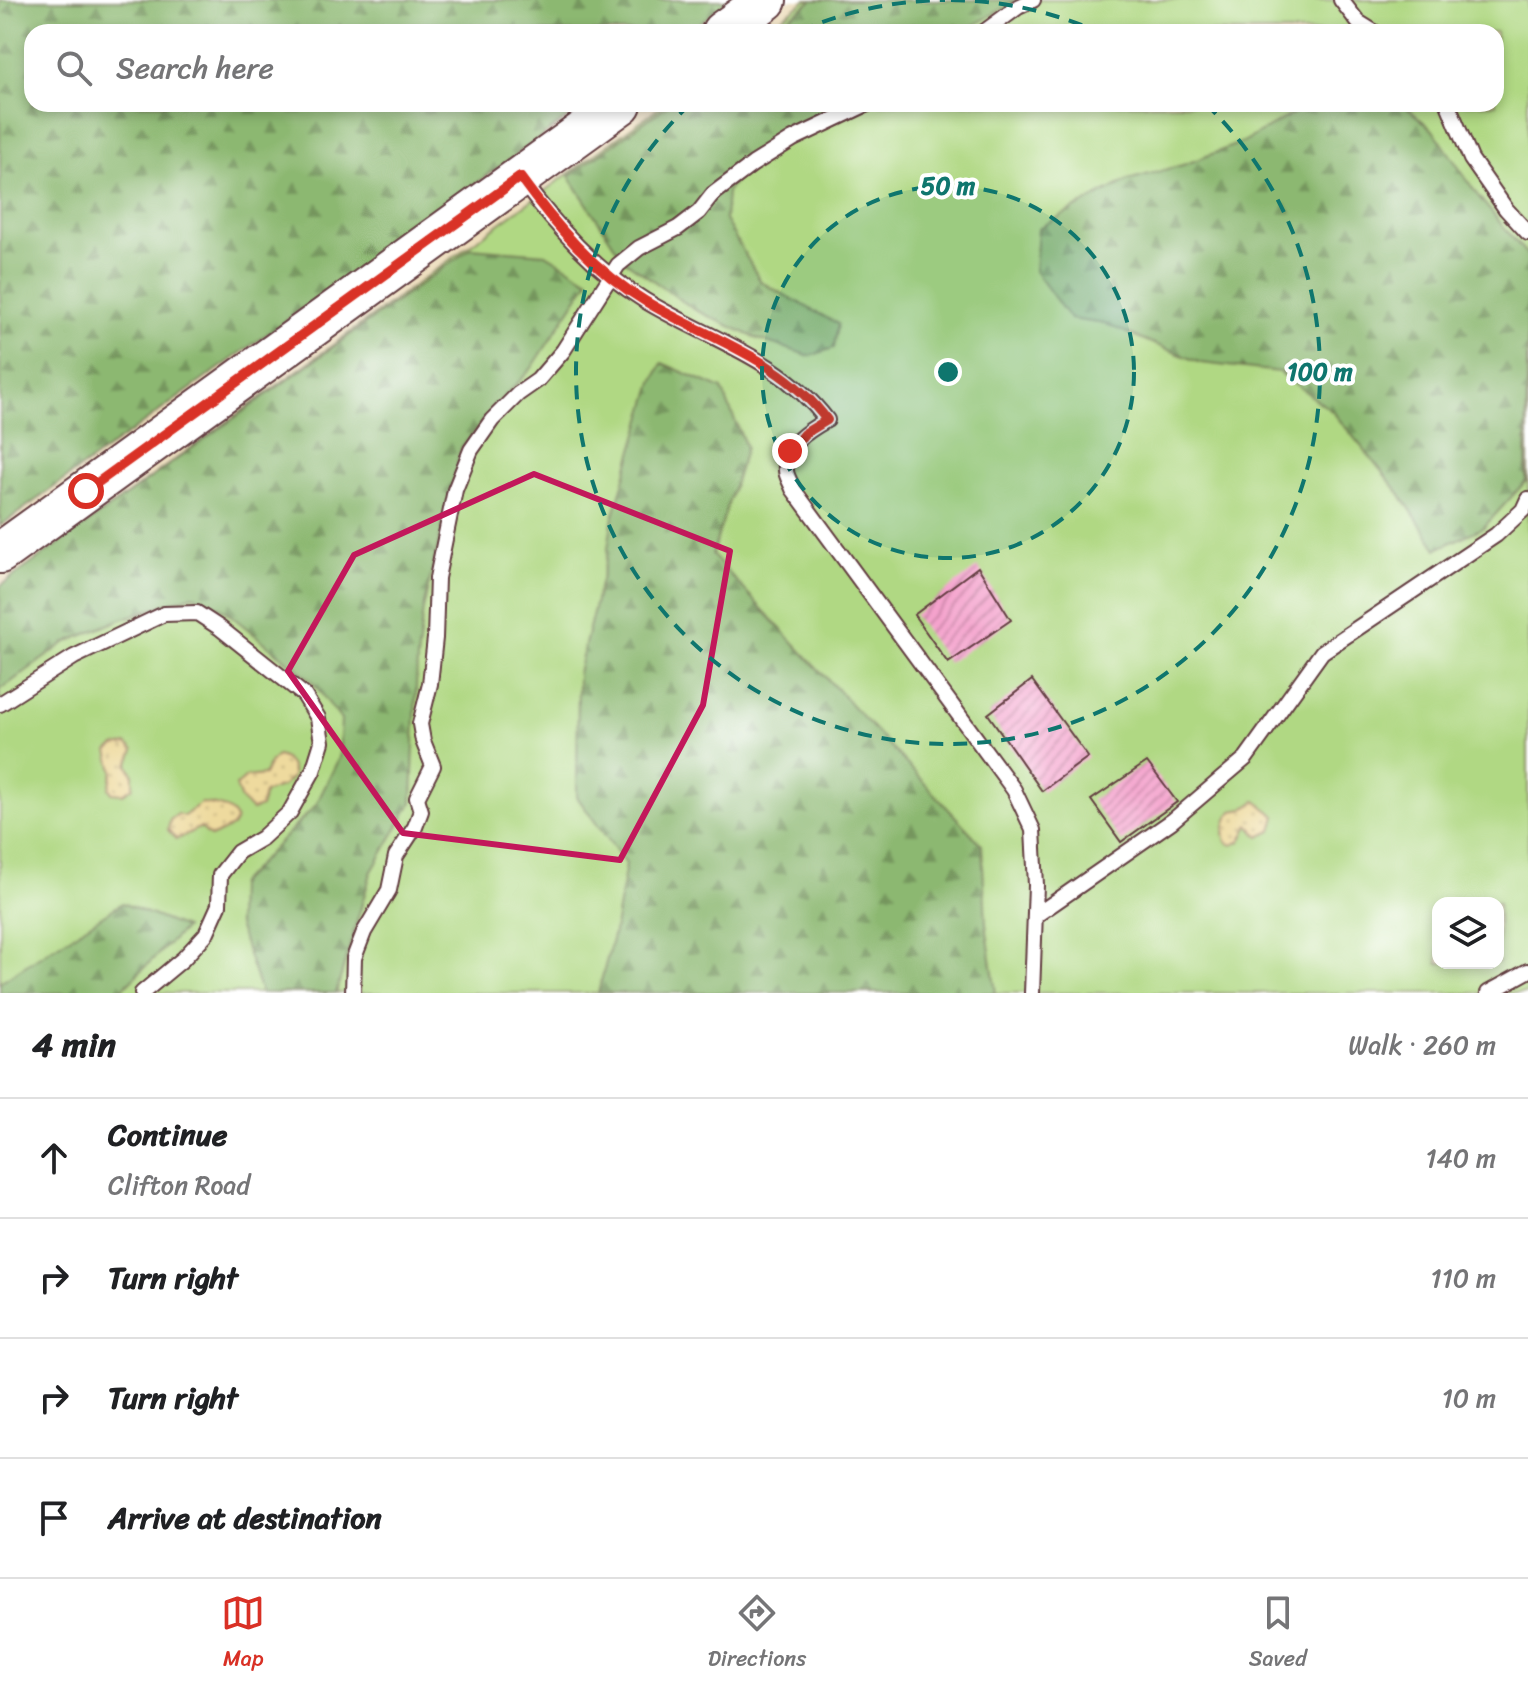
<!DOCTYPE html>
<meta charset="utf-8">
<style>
:root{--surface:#fff;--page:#f6f6f6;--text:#202124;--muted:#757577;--line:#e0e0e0;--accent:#d93025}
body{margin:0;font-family:Sriracha,sans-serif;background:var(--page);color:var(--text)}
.controls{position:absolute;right:24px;bottom:24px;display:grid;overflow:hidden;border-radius:16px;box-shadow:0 4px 12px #0003}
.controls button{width:72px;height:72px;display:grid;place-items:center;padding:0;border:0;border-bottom:2px solid var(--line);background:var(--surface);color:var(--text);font:40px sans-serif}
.stop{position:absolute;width:24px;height:24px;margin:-18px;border:6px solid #d93025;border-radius:50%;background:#fff}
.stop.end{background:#d93025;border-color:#fff;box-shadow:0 2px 8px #0008}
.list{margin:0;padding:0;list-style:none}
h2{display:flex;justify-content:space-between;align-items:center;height:104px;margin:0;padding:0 32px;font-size:34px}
h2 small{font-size:26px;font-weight:400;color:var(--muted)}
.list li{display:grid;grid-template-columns:52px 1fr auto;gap:24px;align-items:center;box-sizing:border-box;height:120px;padding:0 32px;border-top:2px solid var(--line)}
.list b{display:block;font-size:30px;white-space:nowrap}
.list p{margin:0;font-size:26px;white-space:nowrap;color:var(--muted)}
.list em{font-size:26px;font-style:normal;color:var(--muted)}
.icon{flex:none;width:44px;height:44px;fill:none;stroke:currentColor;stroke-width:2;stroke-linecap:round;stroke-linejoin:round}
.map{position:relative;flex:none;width:1528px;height:993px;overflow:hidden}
.search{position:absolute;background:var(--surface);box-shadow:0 4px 12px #0003;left:24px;right:24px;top:24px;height:88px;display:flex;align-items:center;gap:20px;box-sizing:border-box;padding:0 28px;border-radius:24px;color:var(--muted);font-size:30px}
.sheet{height:584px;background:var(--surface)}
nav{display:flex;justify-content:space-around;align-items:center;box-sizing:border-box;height:112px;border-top:2px solid var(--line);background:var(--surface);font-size:22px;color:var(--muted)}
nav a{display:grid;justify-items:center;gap:4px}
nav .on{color:var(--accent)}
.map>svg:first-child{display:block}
.grass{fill:#b0d883;stroke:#7d7c57;stroke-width:2;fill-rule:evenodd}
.forest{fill:url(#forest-firs);stroke:#6b6c4e;stroke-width:2}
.sand{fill:url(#sand-dots);stroke:#9c7c64;stroke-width:2}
.building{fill:url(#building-hatch)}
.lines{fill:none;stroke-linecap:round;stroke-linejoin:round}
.service-casing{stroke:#623c41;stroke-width:18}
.secondary-casing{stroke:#623c41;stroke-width:44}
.service{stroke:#fff;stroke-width:14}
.secondary{stroke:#fff;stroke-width:40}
.route{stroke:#d93025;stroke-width:10}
.marked{fill:none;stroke:#c2185b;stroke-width:6;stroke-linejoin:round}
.ring{fill:none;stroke:#0f766e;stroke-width:4;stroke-dasharray:14 10}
.centre{fill:#0f766e;stroke:#fff;stroke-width:4}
.ring-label{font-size:24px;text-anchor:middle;font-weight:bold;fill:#0f766e;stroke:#fff;stroke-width:8;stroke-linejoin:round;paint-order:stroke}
</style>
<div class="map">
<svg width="1528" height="993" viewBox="0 0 1528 993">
<defs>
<pattern id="forest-firs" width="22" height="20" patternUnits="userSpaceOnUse" patternTransform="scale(2)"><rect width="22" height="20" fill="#8cb871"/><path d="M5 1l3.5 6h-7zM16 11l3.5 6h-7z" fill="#74955d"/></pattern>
<pattern id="sand-dots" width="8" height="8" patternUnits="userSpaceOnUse" patternTransform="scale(2)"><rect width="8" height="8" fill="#eeda9e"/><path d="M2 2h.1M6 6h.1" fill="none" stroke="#cebb88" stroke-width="1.8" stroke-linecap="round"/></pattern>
<pattern id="building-hatch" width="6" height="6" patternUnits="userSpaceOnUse" patternTransform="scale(2)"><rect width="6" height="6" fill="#f4a2cc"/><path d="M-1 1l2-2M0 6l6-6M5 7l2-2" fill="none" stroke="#c883a6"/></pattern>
</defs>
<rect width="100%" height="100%" fill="#fff"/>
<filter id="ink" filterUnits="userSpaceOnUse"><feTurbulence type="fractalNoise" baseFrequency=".0125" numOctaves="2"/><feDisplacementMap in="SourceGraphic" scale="16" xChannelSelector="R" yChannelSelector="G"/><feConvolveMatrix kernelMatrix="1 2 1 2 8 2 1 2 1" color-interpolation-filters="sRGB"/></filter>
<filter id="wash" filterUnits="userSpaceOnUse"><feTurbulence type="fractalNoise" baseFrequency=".006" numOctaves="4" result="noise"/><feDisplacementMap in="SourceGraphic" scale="32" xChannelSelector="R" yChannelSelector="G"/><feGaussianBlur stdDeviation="1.8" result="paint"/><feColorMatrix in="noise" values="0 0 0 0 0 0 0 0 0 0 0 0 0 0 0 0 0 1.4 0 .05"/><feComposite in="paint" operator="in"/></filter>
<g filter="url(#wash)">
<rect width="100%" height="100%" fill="#edddbb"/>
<path class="grass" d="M806,0H1528V993H0V587L664,104H1496V32H763ZM1438,903H1498V963H1438Z"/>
<path class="forest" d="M0,0H731L687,32H32V104H587L0,526Z
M813,0H1017L962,32H769Z
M669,104H842L755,153L727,192L725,220L761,282L838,324L834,348L810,356L758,339L695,310L624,260L569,176Z
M1316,104H1403L1434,131L1478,196L1528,256L1526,481L1484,527L1437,549L1398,491L1333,412L1279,372L1201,363L1105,324L1070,319L1035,271L1038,228L1128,180L1186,164L1243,142L1296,112Z
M471,248L546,254L589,280L532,368L492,410L461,448L423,609L417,660L412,802L371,873L336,993H261L237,922L238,885L316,805L339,758L341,720L312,681L223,609L193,595L119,620L65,643L0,690V586Z
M662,363L722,389L746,447L712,555L982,845L986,924L996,993H598L615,928L626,864L577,797L578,673L607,556L612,521L653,382Z
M122,903L185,928L118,993H0V982Z"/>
<path class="sand" d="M127,744L134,750L128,765L133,774V787L123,794L112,793L109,788L113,771L108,751L115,746Z
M277,756C287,758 294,767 292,777L283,786L264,793L261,807L252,810L241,800L236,786L246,777L264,775L270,762Z
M1256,801L1276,816L1272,831L1259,837L1249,825L1241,841L1233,845L1227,843C1221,834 1226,819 1232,811L1244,809Z
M201,803C213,804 233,807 236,820L232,827L211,837L201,828C192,829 186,837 176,839L168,830L170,820L178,814L184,816Z"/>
<g id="blocks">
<path class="building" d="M978,567L1011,620L948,663L914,615Z
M1032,680L1088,757L1042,791L988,714Z
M1147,762L1177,802L1121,842L1091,800Z"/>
</g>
</g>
<g filter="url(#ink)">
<use href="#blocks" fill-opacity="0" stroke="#623c41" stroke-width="2"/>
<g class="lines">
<defs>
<path id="service" d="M1341,0L1358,22L1374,32
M984,32L1018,7L1033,0
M1448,104L1471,159L1506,209L1528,233
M522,181C556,226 595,270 644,300C708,339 780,358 827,420C809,430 784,445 786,470C786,476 791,483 793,489L1014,790L1033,830L1036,885L1032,993
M0,704L74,657L164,614L197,613L220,628L304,695L318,718L322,742L313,771L290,812L262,838L238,852L220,875L219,905L206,934L183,959L142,993
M1035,916L1172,821L1246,758L1322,652L1496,535L1523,510L1528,499
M353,993L354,958L364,932L389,890L396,856L415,827L421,811L417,798L433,766L423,741L420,724L430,684L435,638L437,578L455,490L471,450L492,420L518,394L538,380L563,351L618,265L639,248L678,228L699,212L713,194L753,164L793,139L867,104
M1488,993L1528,971"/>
<path id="secondary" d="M722,32L766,0
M0,553L621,104"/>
</defs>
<use href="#service" class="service-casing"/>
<use href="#secondary" class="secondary-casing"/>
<use href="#service" class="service"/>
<use href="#secondary" class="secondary"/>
</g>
</g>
<g class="lines" filter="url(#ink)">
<path class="route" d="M86,491L520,177C554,224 594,271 645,301C708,339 781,358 827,420L804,434L790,451"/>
</g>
<path class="marked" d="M534,474L730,551L703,705L620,860L403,833L288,671L354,555Z"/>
<circle cx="948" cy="372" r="186" fill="#0f766e" fill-opacity=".12"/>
<g class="ring">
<circle cx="948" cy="372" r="186"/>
<path d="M800 31A372 372 0 0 1 945 0M951 0A372 372 0 0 1 1096 31M1206 104A372 372 0 1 1 690 104"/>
</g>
<circle cx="948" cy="372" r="12" class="centre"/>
<g class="ring-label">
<text x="948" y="194">50 m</text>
<text x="1320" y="380">100 m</text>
</g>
</svg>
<div class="controls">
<button><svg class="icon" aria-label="layers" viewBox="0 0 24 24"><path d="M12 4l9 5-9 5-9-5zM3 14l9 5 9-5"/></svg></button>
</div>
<div class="stop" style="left:86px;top:491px"></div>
<div class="stop end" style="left:790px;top:451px"></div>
<div class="search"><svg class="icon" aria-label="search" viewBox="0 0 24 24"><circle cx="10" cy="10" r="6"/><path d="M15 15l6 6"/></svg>Search here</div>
</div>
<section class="sheet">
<h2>4 min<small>Walk · 260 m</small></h2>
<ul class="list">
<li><svg class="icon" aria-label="ahead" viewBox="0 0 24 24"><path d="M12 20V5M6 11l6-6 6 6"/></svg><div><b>Continue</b><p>Clifton Road</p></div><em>140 m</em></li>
<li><svg class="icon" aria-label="right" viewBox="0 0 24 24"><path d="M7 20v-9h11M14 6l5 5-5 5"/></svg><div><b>Turn right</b></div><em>110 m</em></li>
<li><svg class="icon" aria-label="right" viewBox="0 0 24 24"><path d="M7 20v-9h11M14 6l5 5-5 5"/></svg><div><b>Turn right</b></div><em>10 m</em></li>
<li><svg class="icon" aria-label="arrive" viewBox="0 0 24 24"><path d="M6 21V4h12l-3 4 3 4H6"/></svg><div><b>Arrive at destination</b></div></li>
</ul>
</section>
<nav>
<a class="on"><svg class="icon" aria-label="map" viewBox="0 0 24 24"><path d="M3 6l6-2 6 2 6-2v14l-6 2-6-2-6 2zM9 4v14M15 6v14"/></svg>Map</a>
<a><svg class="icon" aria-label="directions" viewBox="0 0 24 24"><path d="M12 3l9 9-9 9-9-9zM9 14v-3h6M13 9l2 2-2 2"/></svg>Directions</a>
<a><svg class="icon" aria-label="saved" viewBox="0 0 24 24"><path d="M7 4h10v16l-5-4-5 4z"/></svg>Saved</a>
</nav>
